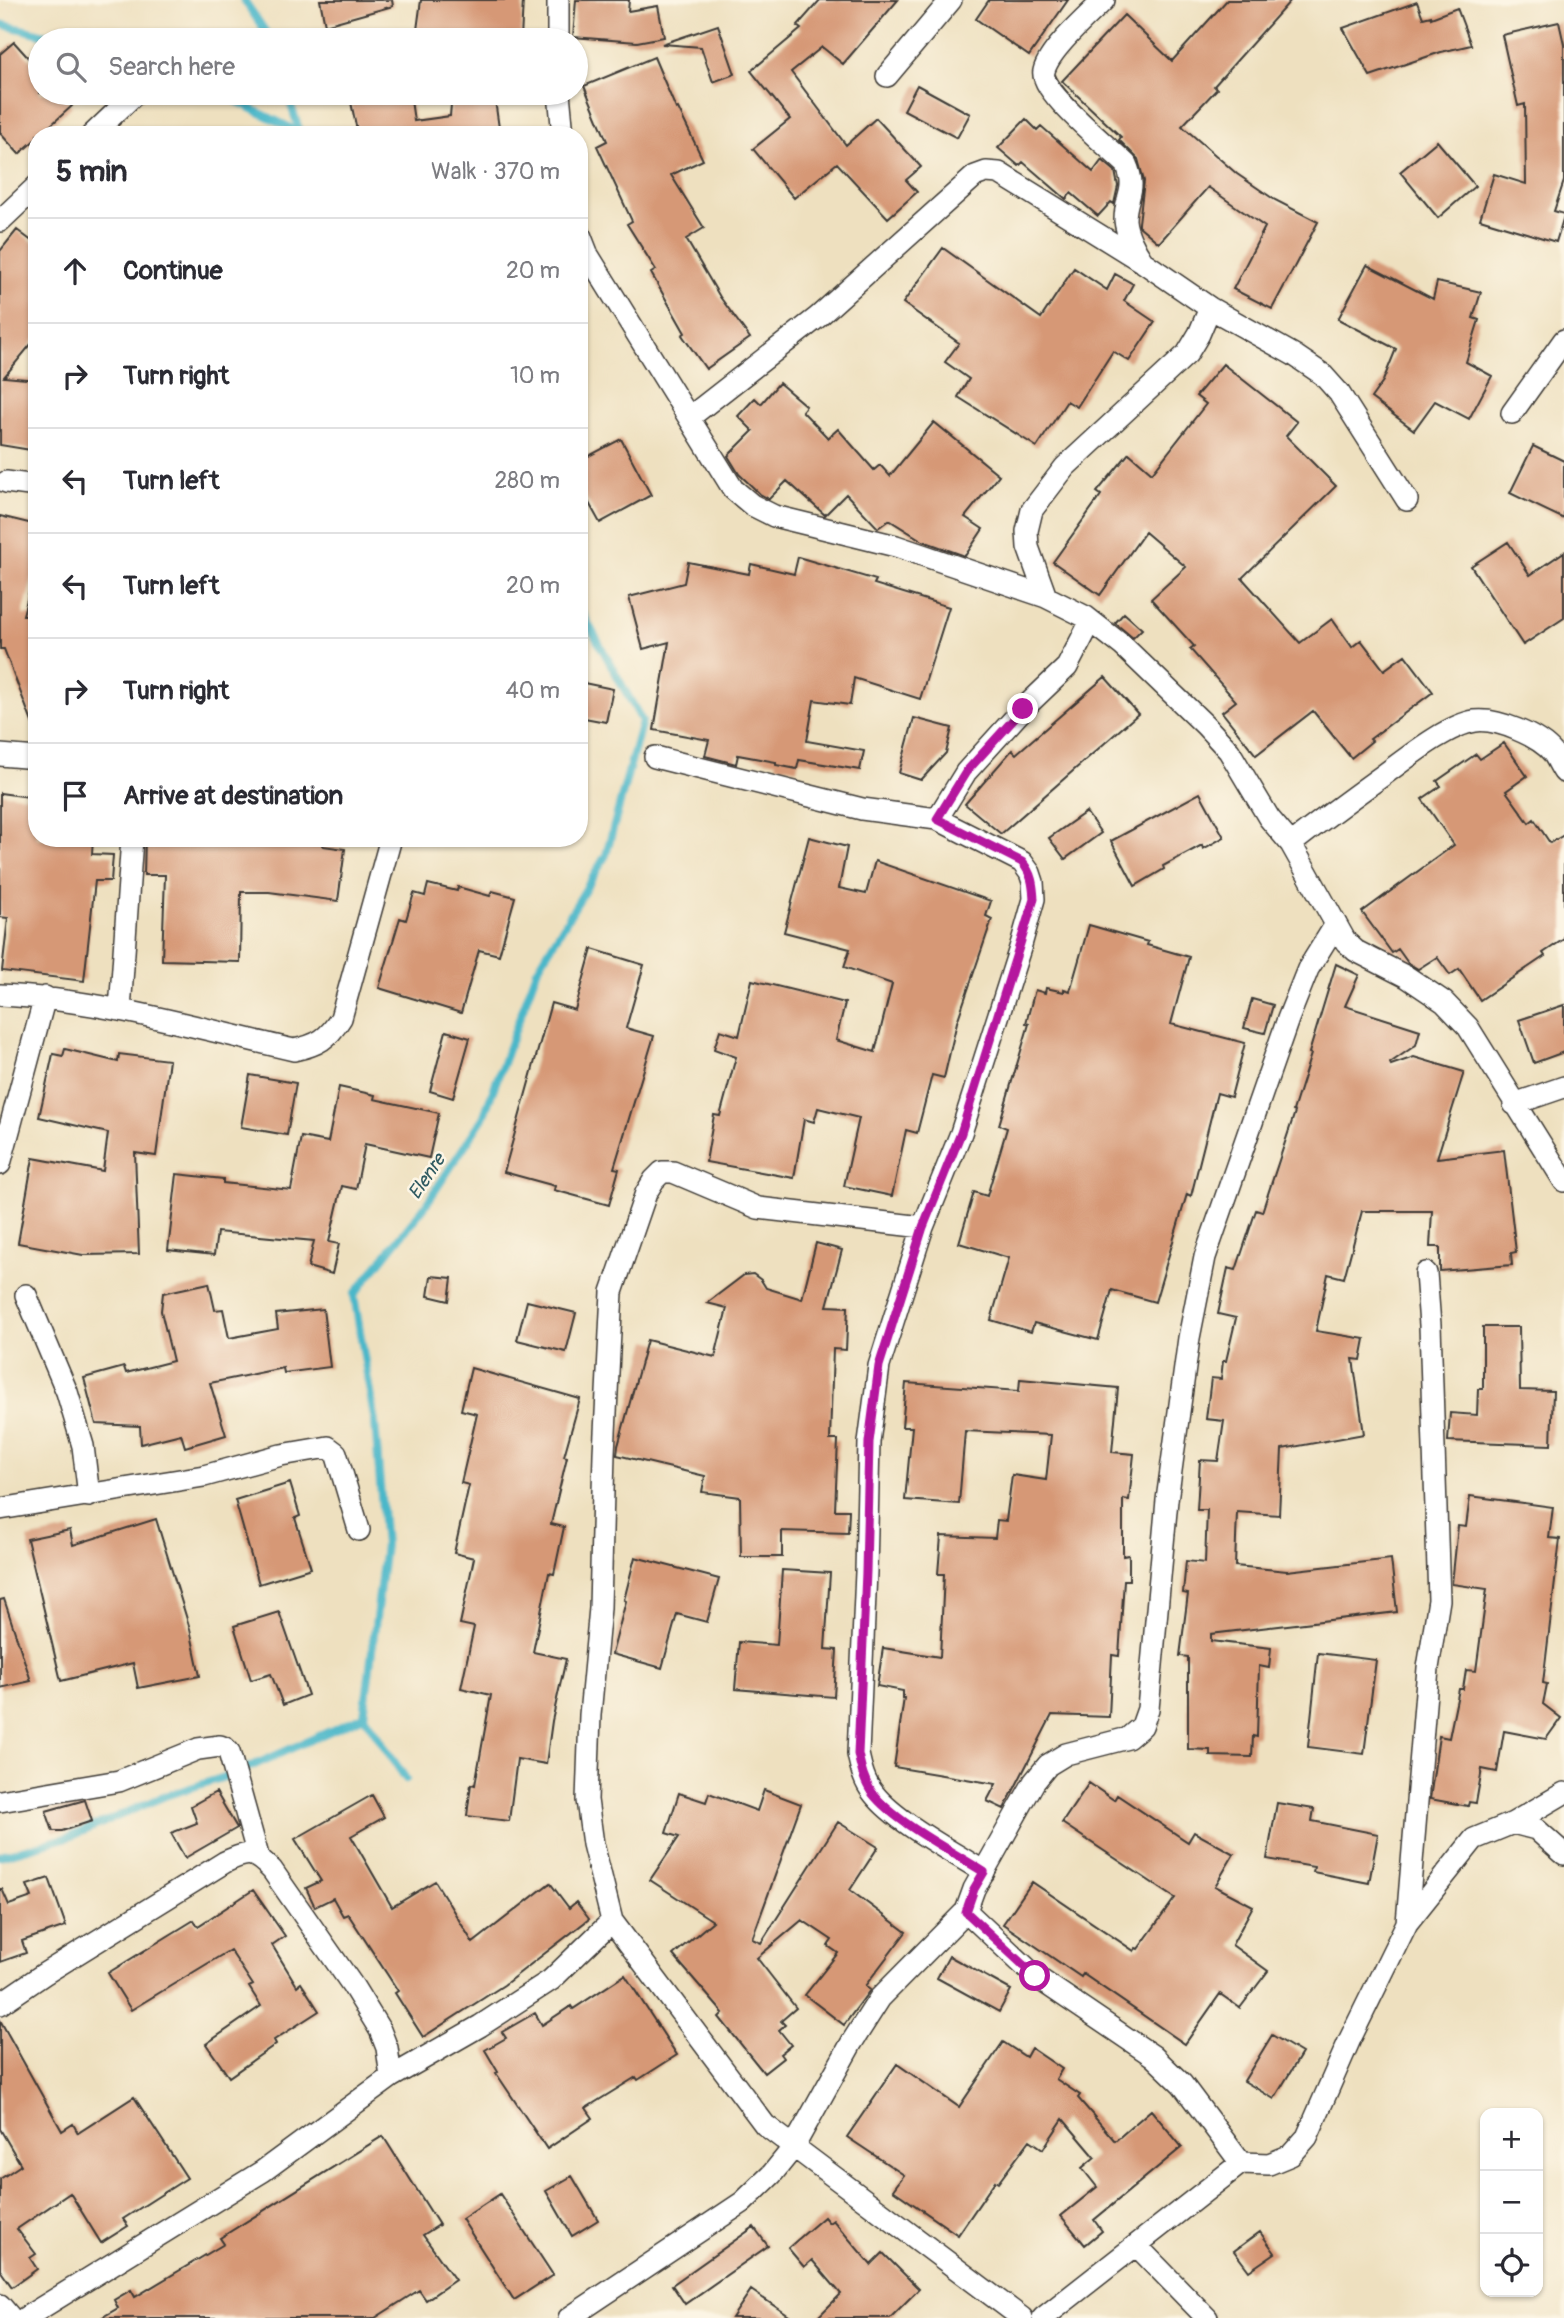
<!DOCTYPE html>
<meta charset="utf-8">
<style>
:root{--surface:#fff;--page:#f2f2f3;--text:#2b2b33;--muted:#7c7c81;--line:#e1e1e2}
body{margin:0;font-family:Pangolin,sans-serif;background:var(--page);color:var(--text)}
.controls{position:absolute;right:21px;bottom:21px;display:grid;overflow:hidden;border-radius:14px;box-shadow:0 2px 5px #0004}
.controls button{width:63px;height:63px;display:grid;place-items:center;padding:0;border:0;border-bottom:2px solid var(--line);background:var(--surface);color:var(--text);font:35px sans-serif}
.stop{position:absolute;width:21px;height:21px;margin:-16px;border:5px solid #b5179e;border-radius:50%;background:#fff}
.stop.end{background:#b5179e;border-color:#fff;box-shadow:0 2px 7px #0008}
.list{margin:0;padding:0;list-style:none}
h2{display:flex;justify-content:space-between;align-items:center;height:91px;margin:0;padding:0 28px;font-size:30px}
h2 small{font-size:23px;font-weight:400;color:var(--muted)}
.list li{display:grid;grid-template-columns:46px 1fr auto;gap:21px;align-items:center;box-sizing:border-box;height:105px;padding:0 28px;border-top:2px solid var(--line)}
.list b{display:block;font-size:26px;white-space:nowrap}
.list em{font-size:23px;font-style:normal;color:var(--muted)}
.icon{flex:none;width:38px;height:38px;fill:none;stroke:currentColor;stroke-width:2;stroke-linecap:round;stroke-linejoin:round}
.map{position:relative;flex:none;width:1564px;height:2318px;overflow:hidden}
.search{position:absolute;background:var(--surface);box-shadow:0 2px 5px #0004;left:28px;top:28px;width:560px;height:77px;display:flex;align-items:center;gap:18px;box-sizing:border-box;padding:0 24px;border-radius:38px;color:var(--muted);font-size:26px}
.panel{position:absolute;background:var(--surface);box-shadow:0 2px 5px #0004;left:28px;top:126px;width:560px;height:721px;border-radius:28px}
.map>svg:first-child{display:block}
.lines{fill:none;stroke-linecap:round;stroke-linejoin:round}
.stream{stroke:#4cb7c9;stroke-width:8}
.building{fill:#d69876}
.street-casing{stroke:#3c3934;stroke-width:24}
.street{stroke:#fff;stroke-width:21}
.route{stroke:#b5179e;stroke-width:9}
.labels{text-anchor:middle;stroke-width:5;stroke-linejoin:round;paint-order:stroke}
.water-label{font-size:19px;font-style:italic;fill:#2f5a61;stroke:#fcf5e5}
</style>
<div class="map">
<svg width="1564" height="2318" viewBox="0 0 1564 2318">
<rect width="100%" height="100%" fill="#fcf5e5"/>
<filter id="ink" filterUnits="userSpaceOnUse"><feTurbulence type="fractalNoise" baseFrequency=".0143" numOctaves="2"/><feDisplacementMap in="SourceGraphic" scale="14" xChannelSelector="R" yChannelSelector="G"/><feConvolveMatrix kernelMatrix="1 2 1 2 8 2 1 2 1" color-interpolation-filters="sRGB"/></filter>
<filter id="wash" filterUnits="userSpaceOnUse"><feTurbulence type="fractalNoise" baseFrequency=".00686" numOctaves="4" result="noise"/><feDisplacementMap in="SourceGraphic" scale="28" xChannelSelector="R" yChannelSelector="G"/><feGaussianBlur stdDeviation="1.57" result="paint"/><feColorMatrix in="noise" values="0 0 0 0 0 0 0 0 0 0 0 0 0 0 0 0 0 1.4 0 .05"/><feComposite in="paint" operator="in"/></filter>
<g filter="url(#wash)">
<rect width="100%" height="100%" fill="#eee0bf"/>
<g class="lines">
<path class="stream" d="M244,0L265,31L269,40
M0,24L66,40
M220,93L301,133
M287,93L301,135
M406,1779L364,1716L385,1545L375,1423L354,1295L425,1206L483,1118L537,970L606,855L642,721L579,607
M0,1856L72,1836L165,1796L234,1774L364,1716"/>
</g>
<g id="blocks">
<path class="building" d="M320,0H392L393,6L325,25Z
M421,0H523L521,39L417,30Z
M576,0H629L628,11L658,6L664,37L637,42L573,37Z
M820,0H898L843,64L822,47L791,72L846,145L876,118L921,167L906,180L917,192L888,218L837,163L794,198L753,149L790,119L751,71L801,29L797,26Z
M989,0H1068L1029,56L976,19Z
M1227,0H1291L1214,86L1217,89L1182,126L1237,174L1275,200L1318,222L1272,309L1233,289L1265,227L1208,187L1159,243L1139,226V223L1144,181L1138,159L1119,140L1121,137L1062,81L1124,15L1172,61Z
M1417,2L1423,18L1431,16V18L1457,8L1471,45L1441,52L1370,76L1343,28Z
M1559,22L1564,44V181L1554,211L1564,214V216L1556,242L1480,219L1494,174L1526,184L1525,104L1518,106L1502,35Z
M718,25L735,74L713,82L701,47L662,44Z
M14,42L40,71V93H60L72,106L40,135H37V138L19,154L0,133V54Z
M654,57L676,109L678,108L703,160L671,175L704,228L686,239L720,297L750,338L706,369L682,335L685,333L651,273L656,270L627,224L632,221L597,146L607,141L584,86Z
M917,85L970,114L957,138L904,110Z
M349,93H410L414,121L450,116L452,93H494L500,135H358Z
M1026,119L1037,130L1041,126L1093,172L1102,160L1115,171L1118,186L1114,204L1111,202L1098,216L1071,193L1066,199L1023,162L1019,166L998,148Z
M1437,141L1475,186L1438,218L1400,172Z
M17,230L37,245V337L4,377L37,380V451L0,445V251Z
M943,248L1041,318L1074,268L1107,290L1115,274L1133,284L1124,301L1155,322L1129,361L1113,351L1077,407L1067,401L1037,447L958,397L969,379L945,362L959,343L903,303Z
M1367,265L1433,299L1437,282L1481,292L1473,318L1479,320L1466,362L1492,376L1469,419L1435,401L1414,430L1371,398L1383,381L1396,349L1338,319Z
M1223,364L1297,422L1286,436L1336,486L1242,578L1300,643L1332,619L1352,647L1361,640L1384,670L1405,655L1433,692L1370,739L1372,741L1351,758L1313,711L1256,755L1222,712L1236,701L1190,649L1194,646L1151,599L1186,567L1145,532L1100,595L1053,562L1101,495L1097,492L1129,453L1152,473L1206,404L1196,396Z
M779,383L806,406L802,411L828,438L838,429L874,470L880,465L890,476L934,422L999,475L965,517L983,529L965,556L923,541L889,520L878,528L846,494L825,515L787,481L769,499L760,494L739,474L728,456L753,431L738,416L755,398L761,404Z
M621,439L651,495L600,523L579,485V461Z
M1533,446L1564,461V519L1510,493Z
M0,516L37,525V561L23,615H37V729L35,730L4,649H0Z
M1508,542L1530,575L1564,552V618L1523,645L1471,566Z
M798,557L876,580L874,584L949,607L920,699L854,678L850,705L814,700L807,741L864,751L860,770L799,760L797,769L776,765V762L738,755L736,764L705,756L709,740L654,730L669,642L643,649L629,597L684,583L688,562L749,574L751,564L794,574Z
M1124,613L1142,629L1133,638L1115,623Z
M1105,677L1138,714L1001,834L965,804L1012,750L1016,754Z
M579,682L613,689L606,722L579,717Z
M914,718L952,728L946,753L921,780L899,773Z
M1504,743L1527,776L1506,791L1529,823L1534,819L1550,843L1564,835V939L1543,953L1545,956L1480,1000L1459,969L1450,975L1437,957L1418,969L1408,963L1398,949L1392,953L1362,912L1454,845L1422,799L1441,786L1437,781L1476,754L1480,759Z
M0,793L37,798V838H93L92,854L113,855L111,881H95L84,981L2,971L8,918L0,917Z
M1200,793L1224,837L1203,849L1202,845L1163,866L1164,869L1135,886L1111,841Z
M1086,812L1101,833L1065,859L1049,838Z
M809,837L847,847L839,888L866,894L875,861L991,901L986,916L992,919L957,1022L944,1078L932,1075L917,1133L906,1130L892,1196L844,1186L859,1118L818,1108L814,1122L804,1119L794,1178L706,1162L714,1115L720,1116L736,1057L714,1049L720,1030L739,1036L752,980L845,1003L836,1040L875,1052L892,984L844,967L850,949L784,932Z
M145,838H295L323,842V846L345,849L338,901L269,892H241L240,962L162,960L165,875H144Z
M428,884L457,891L458,887L490,896L492,891L515,897L499,955L479,950L461,1013L379,988L400,918L406,920L414,893L425,896Z
M1089,925L1148,942L1147,945L1189,957L1171,1024L1245,1043L1231,1097L1217,1093L1191,1196L1187,1194L1155,1302L1112,1290L1098,1340L1034,1323L1031,1332L991,1320L1009,1258L959,1243L974,1192L987,1196L1007,1128L999,1125L1029,1024L1026,1023L1035,990L1045,993L1046,988L1064,992V989L1070,991Z
M592,949L644,965L626,1028L654,1036L614,1168L619,1169L609,1205L554,1190L555,1186L504,1172L551,1003L575,1010Z
M1336,964L1359,975L1345,1006L1420,1030L1416,1045L1390,1063L1391,1065L1414,1057L1464,1072L1437,1158L1504,1150L1516,1252L1511,1253L1512,1265L1440,1271V1247H1430L1432,1211H1362L1344,1278L1328,1274L1316,1331L1365,1339L1361,1360L1353,1359L1364,1434L1282,1449L1279,1515L1237,1512L1235,1566L1287,1571L1391,1559L1397,1612L1211,1634V1641L1271,1648L1269,1668L1259,1666L1257,1737L1253,1736L1252,1757L1210,1756V1750L1188,1749V1657L1180,1656L1188,1594L1183,1593L1186,1561L1205,1563L1207,1510H1197L1200,1460L1218,1461L1224,1421L1206,1419L1211,1378L1221,1379L1223,1361H1226L1236,1318L1218,1314L1228,1268L1236,1270L1256,1210L1262,1212L1295,1112L1293,1111L1311,1054L1309,1053Z
M1252,999L1273,1005L1265,1033L1244,1028Z
M1564,1005V1052L1534,1063L1519,1020Z
M446,1031L470,1038L453,1098L430,1091Z
M65,1049L118,1062L119,1054L169,1060L156,1156L135,1153L139,1254L83,1255L18,1243L33,1158L103,1171L108,1133L39,1117L53,1054L63,1056Z
M250,1075L296,1083L287,1135L241,1127Z
M339,1087L375,1095L374,1099L439,1113L429,1158L365,1144L356,1189L342,1186L329,1242L339,1244L332,1274L308,1267L314,1241L217,1232L214,1255L168,1250L177,1174L223,1179V1183L291,1190L301,1137L328,1142Z
M816,1243L842,1250L827,1306L848,1307L846,1350L833,1349L830,1440H838L835,1510H849L848,1533L782,1531V1557H741L740,1497L702,1492L705,1476L617,1455L618,1446L647,1340L715,1357L727,1308L707,1303L744,1275L753,1274L761,1280L766,1288L802,1299Z
M431,1276L452,1278L449,1301L428,1296Z
M209,1283L215,1310L223,1309L229,1338L278,1329L276,1314L323,1309L330,1367L284,1373L283,1368L210,1383L226,1435L185,1447L181,1434L141,1444L140,1426L96,1424L84,1378L124,1367L126,1373L173,1361L161,1311L163,1293Z
M527,1301L576,1313L566,1352L517,1340Z
M1483,1327H1519L1520,1390L1553,1391L1551,1445L1448,1441L1450,1413L1477,1415L1478,1389H1483Z
M471,1368L580,1399L564,1456L567,1457L551,1524L564,1527L554,1574L549,1573L533,1652L566,1659L552,1721L546,1764L517,1759L509,1821L467,1816L471,1784L475,1785L491,1695L461,1688L474,1627L460,1624L474,1558L454,1553L469,1485L461,1483L477,1414L461,1410Z
M1020,1379L1118,1388L1112,1452L1134,1454L1129,1500L1123,1499V1556L1129,1555V1580H1124L1119,1656L1112,1655L1109,1717L1052,1715L1004,1809L987,1801L996,1784L894,1767L904,1698H903V1691L877,1686L883,1648L940,1657L944,1574H938L941,1536L995,1538L997,1520L1006,1521L1012,1475L1046,1480L1051,1435L965,1431L959,1504L905,1500L912,1427H902L906,1383L1019,1391Z
M290,1483L300,1516L295,1518L311,1568L259,1584L235,1500Z
M1470,1496L1553,1507L1549,1538L1560,1539L1543,1683L1547,1684L1543,1704L1561,1718L1546,1739L1504,1731L1497,1772L1482,1769L1476,1803L1469,1802L1468,1806L1430,1799L1439,1736L1449,1738L1459,1689H1463L1466,1670L1476,1671L1487,1589L1452,1584L1458,1526L1466,1527Z
M156,1519L190,1629L200,1676L138,1688L133,1663L61,1681L27,1539L70,1530L73,1545Z
M635,1557L719,1579L707,1622L677,1614L662,1668L612,1654L626,1601L624,1600Z
M782,1570L830,1573L825,1649L837,1650L834,1697L735,1689L739,1642L777,1645Z
M4,1599L31,1681L0,1688V1600Z
M279,1612L308,1695L283,1705L271,1674L251,1680L234,1626Z
M1318,1653L1376,1660L1364,1754L1308,1747Z
M1089,1783L1114,1800L1117,1795L1188,1842L1194,1832L1234,1854L1215,1886L1253,1906L1232,1945L1268,1971L1240,2008L1220,1994L1185,2044L1083,1974L1081,1977L1003,1924L1032,1882L1134,1951L1136,1948L1138,1949L1175,1898L1062,1823Z
M764,1790L801,1804L752,1939L761,1943L838,1822L878,1847L850,1890L906,1932L865,1986L870,1990L844,2025L805,1995L838,1953L828,1946L832,1940L802,1920L757,1958L796,2008L781,2021L785,2025L779,2030L791,2045L780,2054L783,2058L764,2073L719,2017L723,2013L673,1955L713,1921L650,1880L679,1837L666,1833L679,1793L706,1802L709,1793L757,1811Z
M216,1792L237,1828L185,1858L171,1833L197,1823L191,1806Z
M372,1795L384,1817L351,1836L392,1907L435,1881L473,1943L550,1883L569,1908L576,1902L589,1919L504,1985L423,2037L395,1993L398,1991L348,1914L343,1916L333,1898L315,1907L306,1888L321,1881L295,1839Z
M85,1800L92,1821L62,1831H53L46,1811Z
M1277,1803L1314,1809L1312,1821L1378,1834L1369,1883L1313,1872L1314,1867L1267,1859Z
M49,1878L66,1926L22,1941L26,1953L0,1962V1889H2L9,1905L32,1897L27,1885Z
M253,1890L285,1936L272,1945L297,1986L301,1983L319,2011L274,2040L276,2044L229,2077L206,2044L261,2006L249,1987L253,1985L230,1950L131,2010L108,1973L194,1920L198,1926Z
M949,1956L1011,1990L999,2012L937,1978Z
M625,1975L677,2055L638,2080L636,2077L586,2108L593,2118L547,2149L496,2073L498,2072L485,2050L506,2038L502,2032L535,2013L542,2025L571,2006L573,2009Z
M0,2020L62,2131L73,2124L78,2133L134,2097L187,2178L123,2219L128,2226L101,2243L70,2193L17,2229L36,2254L30,2258L37,2269L12,2287L0,2270V2179L21,2165L0,2129Z
M1272,2035L1302,2053L1274,2099L1244,2081Z
M1003,2042L1026,2057L1031,2048L1062,2069L1056,2079L1080,2095L1078,2098L1115,2141L1151,2110L1182,2147L1094,2220L1102,2231L1085,2245L1061,2216L1097,2187L1082,2168L1095,2157L1063,2119L1043,2149L1030,2140L998,2183L995,2181L958,2235L893,2190L904,2175L847,2137L897,2064L959,2107Z
M383,2136L439,2225L423,2235L455,2280L426,2300L419,2290L375,2318H101L118,2308L114,2300L131,2290L135,2297L224,2244L220,2238Z
M572,2176L598,2220L572,2236L546,2191Z
M500,2194L553,2275L514,2300L462,2219Z
M824,2217L829,2223L833,2220L871,2265L883,2253L919,2289L890,2318H817L841,2294L812,2260L804,2267L788,2248Z
M754,2227L768,2246L685,2304L672,2285Z
M1260,2232L1275,2253L1249,2271L1234,2251Z
M751,2290L792,2318H732Z"/>
</g>
</g>
<g filter="url(#ink)">
<use href="#blocks" fill-opacity="0" stroke="#3c3934" stroke-width="2"/>
<g class="lines">
<defs>
<path id="street" d="M558,0V40
M1104,0C1087,17 1049,50 1044,71C1039,91 1111,149 1126,164C1138,191 1125,195 1125,220C1126,233 1135,251 1143,262L1210,308L1294,355L1322,374L1339,393L1407,500
M887,76L951,0
M559,93L563,135
M92,135L135,94
M0,221L37,186
M579,232L588,255L733,489L752,505L774,516L896,546L1046,597L1086,617L1123,646L1205,725L1229,751L1269,818L1291,844L1346,942L1356,951L1407,977L1444,1002L1468,1027L1564,1181
M1512,413L1564,340
M690,417L818,317L975,176L986,172L999,173L1141,261
M6,482L37,486
M1046,597L1028,547L1027,531L1032,510L1065,467L1187,354L1199,334L1210,308
M0,755L37,758
M655,757L862,809L937,819L1022,862L1030,873L1033,882L1034,899L1021,945L961,1133L923,1227L879,1366L869,1442L866,1572L858,1754C861,1768 864,1782 874,1794C896,1822 953,1852 984,1872
M937,819L966,772L1023,709L1067,667L1091,621
M1291,844C1320,821 1349,800 1378,779C1402,762 1446,725 1475,721C1497,718 1539,736 1553,753C1557,759 1560,766 1564,772
M0,995C100,999 197,1028 294,1050C318,1045 328,1039 341,1018L391,838
M120,1010L132,838
M1514,1104L1564,1087
M0,1164L45,997
M923,1227L758,1208L673,1172H662L654,1180L646,1193L612,1292L604,1453L600,1608L590,1715L587,1800L593,1844L612,1921L765,2125L1022,2318
M26,1295L67,1392L83,1446L89,1496
M0,1509L204,1476L281,1455L328,1447L336,1453L359,1530
M0,1801L119,1781L198,1749L220,1746L225,1748L229,1752L258,1856
M1513,1823L1564,1793
M966,1911L1035,1976L1153,2056L1182,2084L1241,2163
M1407,1923L1428,1668L1439,1600L1430,1325L1426,1273
M0,2004L44,1974L225,1862C249,1851 253,1851 272,1870L353,1986L380,2030L387,2048L391,2077
M1136,2245L1207,2318
M0,2305L11,2318
M25,2318L263,2171L391,2077L480,2026L551,1980L612,1921
M569,2318L743,2202L772,2174L793,2148L852,2042L880,1998L966,1911L974,1889L1034,1782L1048,1765L1066,1754L1128,1738L1142,1726L1148,1709L1167,1500L1189,1338L1205,1257L1288,1019L1308,969L1336,924
M1043,2318L1241,2163L1269,2164L1291,2155L1307,2137L1350,2039L1407,1923L1474,1839L1513,1823L1536,1829L1564,1854"/>
</defs>
<use href="#street" class="street-casing"/>
<use href="#street" class="street"/>
</g>
</g>
<g class="lines" filter="url(#ink)">
<path class="route" d="M1023,709L966,772L937,819L1022,862C1032,874 1033,884 1034,899L961,1133L923,1227L879,1366L869,1442L866,1572L858,1754C861,1768 864,1782 873,1794C895,1822 953,1852 984,1872L974,1889L966,1912L1035,1976"/>
</g>
<g class="labels">
<g class="water-label">
<text transform="translate(426 1176) rotate(-56)" y="7">Elenre</text>
</g>
</g>
</svg>
<div class="controls">
<button>+</button>
<button>−</button>
<button><svg class="icon" aria-label="locate" viewBox="0 0 24 24"><circle cx="12" cy="12" r="6"/><path d="M12 2v4M12 18v4M2 12h4M18 12h4"/></svg></button>
</div>
<div class="stop" style="left:1035px;top:1976px"></div>
<div class="stop end" style="left:1023px;top:709px"></div>
<div class="search"><svg class="icon" aria-label="search" viewBox="0 0 24 24"><circle cx="10" cy="10" r="6"/><path d="M15 15l6 6"/></svg>Search here</div>
<section class="panel">
<h2>5 min<small>Walk · 370 m</small></h2>
<ul class="list">
<li><svg class="icon" aria-label="ahead" viewBox="0 0 24 24"><path d="M12 20V5M6 11l6-6 6 6"/></svg><div><b>Continue</b></div><em>20 m</em></li>
<li><svg class="icon" aria-label="right" viewBox="0 0 24 24"><path d="M7 20v-9h11M14 6l5 5-5 5"/></svg><div><b>Turn right</b></div><em>10 m</em></li>
<li><svg class="icon" aria-label="left" viewBox="0 0 24 24"><path d="M17 20v-9H6M10 6l-5 5 5 5"/></svg><div><b>Turn left</b></div><em>280 m</em></li>
<li><svg class="icon" aria-label="left" viewBox="0 0 24 24"><path d="M17 20v-9H6M10 6l-5 5 5 5"/></svg><div><b>Turn left</b></div><em>20 m</em></li>
<li><svg class="icon" aria-label="right" viewBox="0 0 24 24"><path d="M7 20v-9h11M14 6l5 5-5 5"/></svg><div><b>Turn right</b></div><em>40 m</em></li>
<li><svg class="icon" aria-label="arrive" viewBox="0 0 24 24"><path d="M6 21V4h12l-3 4 3 4H6"/></svg><div><b>Arrive at destination</b></div></li>
</ul>
</section>
</div>
